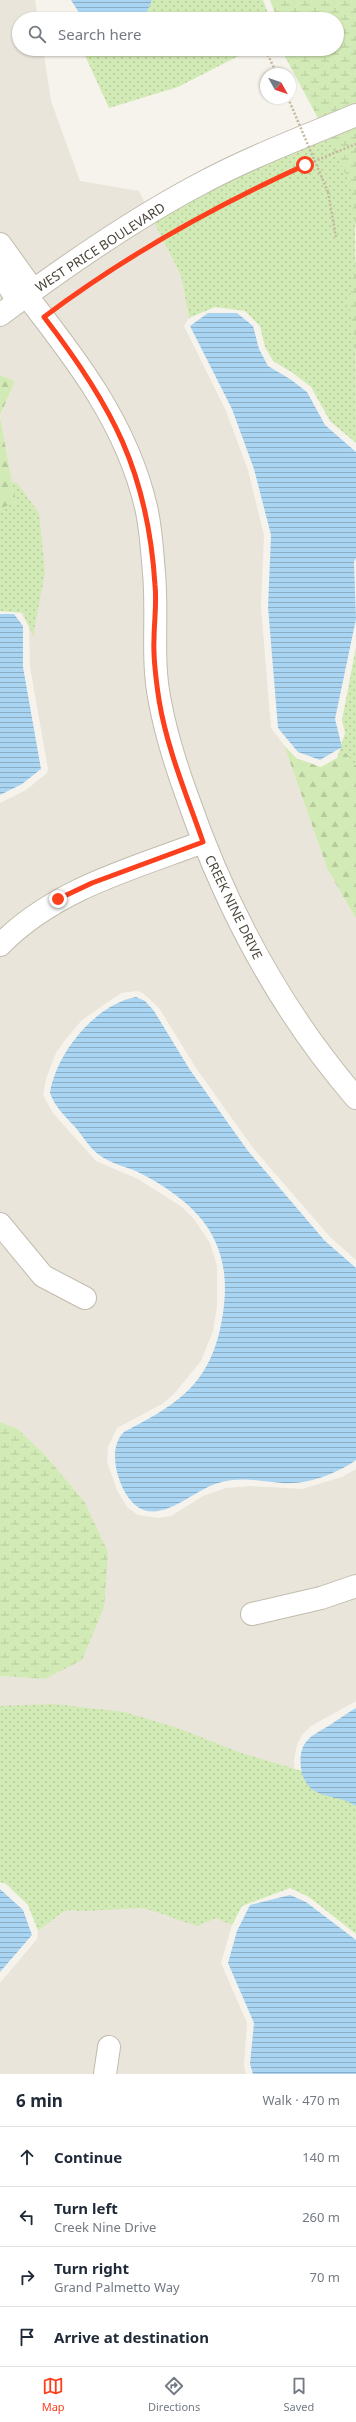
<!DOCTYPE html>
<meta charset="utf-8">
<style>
:root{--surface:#fff;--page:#f6f6f7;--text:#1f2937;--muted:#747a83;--line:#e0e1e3;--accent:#fc3f1d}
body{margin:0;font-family:"Noto Sans",sans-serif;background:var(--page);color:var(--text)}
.compass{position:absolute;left:260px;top:68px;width:36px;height:36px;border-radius:50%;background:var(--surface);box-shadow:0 1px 3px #0004;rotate:130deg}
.stop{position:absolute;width:12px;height:12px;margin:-9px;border:3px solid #fc3f1d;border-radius:50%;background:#fff}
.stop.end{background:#fc3f1d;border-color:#fff;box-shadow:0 1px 4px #0008}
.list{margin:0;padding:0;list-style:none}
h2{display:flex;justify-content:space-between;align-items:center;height:52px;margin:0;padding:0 16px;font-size:17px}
h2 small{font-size:13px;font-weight:400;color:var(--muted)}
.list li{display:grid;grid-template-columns:26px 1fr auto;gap:12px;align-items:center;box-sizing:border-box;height:60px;padding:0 16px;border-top:1px solid var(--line)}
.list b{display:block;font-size:15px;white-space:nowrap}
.list p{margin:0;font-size:13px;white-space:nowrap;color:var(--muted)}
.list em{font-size:13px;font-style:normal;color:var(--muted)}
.icon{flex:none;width:22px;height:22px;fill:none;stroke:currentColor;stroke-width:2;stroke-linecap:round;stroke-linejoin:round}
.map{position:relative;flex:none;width:356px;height:2074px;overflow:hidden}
.search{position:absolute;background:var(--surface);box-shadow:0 1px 3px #0004;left:12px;right:12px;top:12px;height:44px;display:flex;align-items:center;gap:10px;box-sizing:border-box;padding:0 14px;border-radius:22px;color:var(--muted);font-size:15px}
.sheet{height:292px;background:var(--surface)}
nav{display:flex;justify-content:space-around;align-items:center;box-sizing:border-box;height:56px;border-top:1px solid var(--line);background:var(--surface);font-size:11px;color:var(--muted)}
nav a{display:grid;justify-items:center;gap:2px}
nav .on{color:var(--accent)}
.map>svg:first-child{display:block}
.residential{fill:#eae5da}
.grass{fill:url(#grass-dots)}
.forest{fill:url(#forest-firs)}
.wetland{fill:url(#wetland-marsh)}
.water{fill:url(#water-rules)}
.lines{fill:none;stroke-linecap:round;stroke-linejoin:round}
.minor-casing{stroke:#c2bbae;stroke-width:24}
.path{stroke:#c4b79f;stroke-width:2.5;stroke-dasharray:2 2;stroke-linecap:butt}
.minor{stroke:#fff;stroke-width:22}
.path-bridge{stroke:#c4b79f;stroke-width:2.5;stroke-dasharray:2 2;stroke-linecap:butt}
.route{stroke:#fc3f1d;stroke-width:5}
.labels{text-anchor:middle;stroke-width:3;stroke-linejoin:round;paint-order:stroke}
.street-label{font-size:13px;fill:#4b4439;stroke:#fff}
</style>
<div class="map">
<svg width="356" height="2074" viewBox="0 0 356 2074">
<defs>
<pattern id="grass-dots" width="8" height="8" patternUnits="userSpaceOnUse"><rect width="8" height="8" fill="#d2eab5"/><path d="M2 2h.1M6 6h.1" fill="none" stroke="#b6ca9c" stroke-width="1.8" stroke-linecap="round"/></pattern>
<pattern id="forest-firs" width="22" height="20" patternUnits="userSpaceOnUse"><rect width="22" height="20" fill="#d2eab5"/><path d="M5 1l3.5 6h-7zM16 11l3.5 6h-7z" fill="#b6ca9c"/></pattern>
<pattern id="wetland-marsh" width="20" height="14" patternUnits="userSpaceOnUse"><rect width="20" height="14" fill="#d2eab5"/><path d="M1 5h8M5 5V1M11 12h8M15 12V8" fill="none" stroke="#b6ca9c"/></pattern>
<pattern id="water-rules" width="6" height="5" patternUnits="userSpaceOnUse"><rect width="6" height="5" fill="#a9d4f2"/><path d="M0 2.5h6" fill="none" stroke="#8caec5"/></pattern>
</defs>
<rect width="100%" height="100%" fill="#f6f3ec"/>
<path class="residential" d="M0,0H35L38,19H19V49H43L51,101L80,181L139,191L146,205L0,305Z
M153,220L181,276L189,318L184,326L226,411L248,470L264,535L261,607L271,728L284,745L327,868L356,919V1260L330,1237L253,1148L196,1068L159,1008L143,993L137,991L121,993L82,1020L65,1040L56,1053L46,1079L43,1095L53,1113L96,1161L138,1179L182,1207L194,1219L210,1243L217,1266V1306L213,1331L201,1361L173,1395L162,1404L117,1428L108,1447L107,1462L117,1490L127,1507L138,1515L158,1518L171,1516L203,1496L226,1488L251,1486L302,1489L342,1477L356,1469V1701L311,1726L302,1735L297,1745L294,1760L295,1773L0,1725V1676L45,1679L84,1501L45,1455L18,1429L0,1422V803L26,790L47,773L48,769L30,667L29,627L21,613H27L16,503L0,417L15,381L0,375V325Z
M93,1904H139L165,1916L218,1918L232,1925L221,1963L247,2023L244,2065L246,2074H0V1983L37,1939L38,1931L63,1912Z"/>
<path class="grass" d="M152,0H263L270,19H144Z
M82,49H252L178,87L109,108Z
M327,136L355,182L356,443L330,421L311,387L293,373L273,361L265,347L260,326L245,311L215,307L189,318L181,276L153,220L206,190Z
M0,480L17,483L39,513L45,572L33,636L23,613L0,611Z
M356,647V800L335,765L345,733L342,720Z
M54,1704L124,1712L175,1727L241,1753L302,1771C314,1802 333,1790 356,1806V1934L309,1897L290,1888L242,1906L232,1925L216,1918L197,1926L144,1908L81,1911L71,1910L63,1912L38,1931L28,1905L6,1884L0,1882V1706Z"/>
<path class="forest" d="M0,375L15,381L0,416Z
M0,417L16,503L0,508Z
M284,745L296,758L321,767L346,753L356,766V919L327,868Z"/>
<path class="wetland" d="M270,0H356V107L320,122L281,49H337V19H277Z
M356,124V228L350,183L327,136Z
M356,260V353L349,301Z
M0,1422L18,1429L45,1455L84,1501L108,1552L104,1607L82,1660L45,1679L0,1676Z"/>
<path class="water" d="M71,0H152L144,19H83Z
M208,313H237L253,326L259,349L268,366L290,379L307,392L325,425L356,452V558L354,562L356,619L335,719L342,747L320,760L298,752L278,728L268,607L271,535L254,469L232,409L190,326Z
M0,614H14L23,626V667L41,769L22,784L0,795Z
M136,997L145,1001L154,1011L190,1070L248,1151L325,1241L356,1268V1460C336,1474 307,1485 282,1483C261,1481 242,1477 222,1482C196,1488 173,1515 147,1511C130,1507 121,1487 117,1472C114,1458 113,1443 124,1432C178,1404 211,1384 222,1319C235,1246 204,1207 142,1174C129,1167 110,1164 98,1154C89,1147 82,1135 75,1127C65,1116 55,1107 50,1093C56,1053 96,1004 136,997Z
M356,1708V1806C343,1797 325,1798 313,1790C307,1786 302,1776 301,1769C298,1741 310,1737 330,1725C339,1719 347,1713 356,1708Z
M0,1889L23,1910L32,1935L0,1972Z
M290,1895L306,1902L356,1940V2074H253L250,2064L254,2023L228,1963L237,1931L250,1905Z"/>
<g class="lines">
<defs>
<path id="minor" d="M0,244L33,290
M0,273L18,301
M26,295C77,360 127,425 146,507C151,528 152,551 154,573C158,617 151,659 160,702C166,734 176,766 187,796C225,906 280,1010 356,1098
M0,315C64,267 130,221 200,184C250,157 304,137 356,115
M0,945C55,889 131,869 203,842
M0,1224L43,1276L85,1298
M252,1614L321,1598L356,1586
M105,2074L109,2047"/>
</defs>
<use href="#minor" class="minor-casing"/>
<path class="path" d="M266,51L277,74
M328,192L336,237
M57,307C148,238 250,187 356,144"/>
<use href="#minor" class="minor"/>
<path class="path-bridge" d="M288,98L328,192"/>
</g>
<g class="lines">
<path class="route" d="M58,899L92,883L203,842C187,796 167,749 159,700C156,680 153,660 154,640C154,622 157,604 155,585C148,472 112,405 44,317C125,256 213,207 305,165"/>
</g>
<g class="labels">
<g class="street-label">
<text transform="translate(100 247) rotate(-33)" y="5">WEST PRICE BOULEVARD</text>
<text transform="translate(234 907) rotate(64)" y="5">CREEK NINE DRIVE</text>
</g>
</g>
</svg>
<svg class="compass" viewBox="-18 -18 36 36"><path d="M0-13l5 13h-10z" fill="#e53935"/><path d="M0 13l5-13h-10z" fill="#747a83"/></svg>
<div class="stop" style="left:305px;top:165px"></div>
<div class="stop end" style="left:58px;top:899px"></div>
<div class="search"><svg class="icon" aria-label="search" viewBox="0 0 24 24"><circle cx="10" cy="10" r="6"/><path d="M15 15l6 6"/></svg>Search here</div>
</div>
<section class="sheet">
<h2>6 min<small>Walk · 470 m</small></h2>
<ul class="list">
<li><svg class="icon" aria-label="ahead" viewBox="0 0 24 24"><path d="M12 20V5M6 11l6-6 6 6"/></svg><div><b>Continue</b></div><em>140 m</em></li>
<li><svg class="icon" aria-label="left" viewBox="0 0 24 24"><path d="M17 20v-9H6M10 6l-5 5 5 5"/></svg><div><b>Turn left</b><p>Creek Nine Drive</p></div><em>260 m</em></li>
<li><svg class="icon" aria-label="right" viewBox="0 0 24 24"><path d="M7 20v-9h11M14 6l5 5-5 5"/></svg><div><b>Turn right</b><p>Grand Palmetto Way</p></div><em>70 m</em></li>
<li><svg class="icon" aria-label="arrive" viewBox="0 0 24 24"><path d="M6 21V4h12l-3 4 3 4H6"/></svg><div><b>Arrive at destination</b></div></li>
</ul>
</section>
<nav>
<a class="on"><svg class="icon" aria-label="map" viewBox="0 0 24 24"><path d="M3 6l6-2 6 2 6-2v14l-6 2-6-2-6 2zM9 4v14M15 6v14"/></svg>Map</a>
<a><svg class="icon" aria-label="directions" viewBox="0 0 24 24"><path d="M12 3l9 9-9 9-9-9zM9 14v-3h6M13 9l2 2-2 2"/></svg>Directions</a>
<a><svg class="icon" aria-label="saved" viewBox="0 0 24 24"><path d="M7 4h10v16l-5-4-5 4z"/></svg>Saved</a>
</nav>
